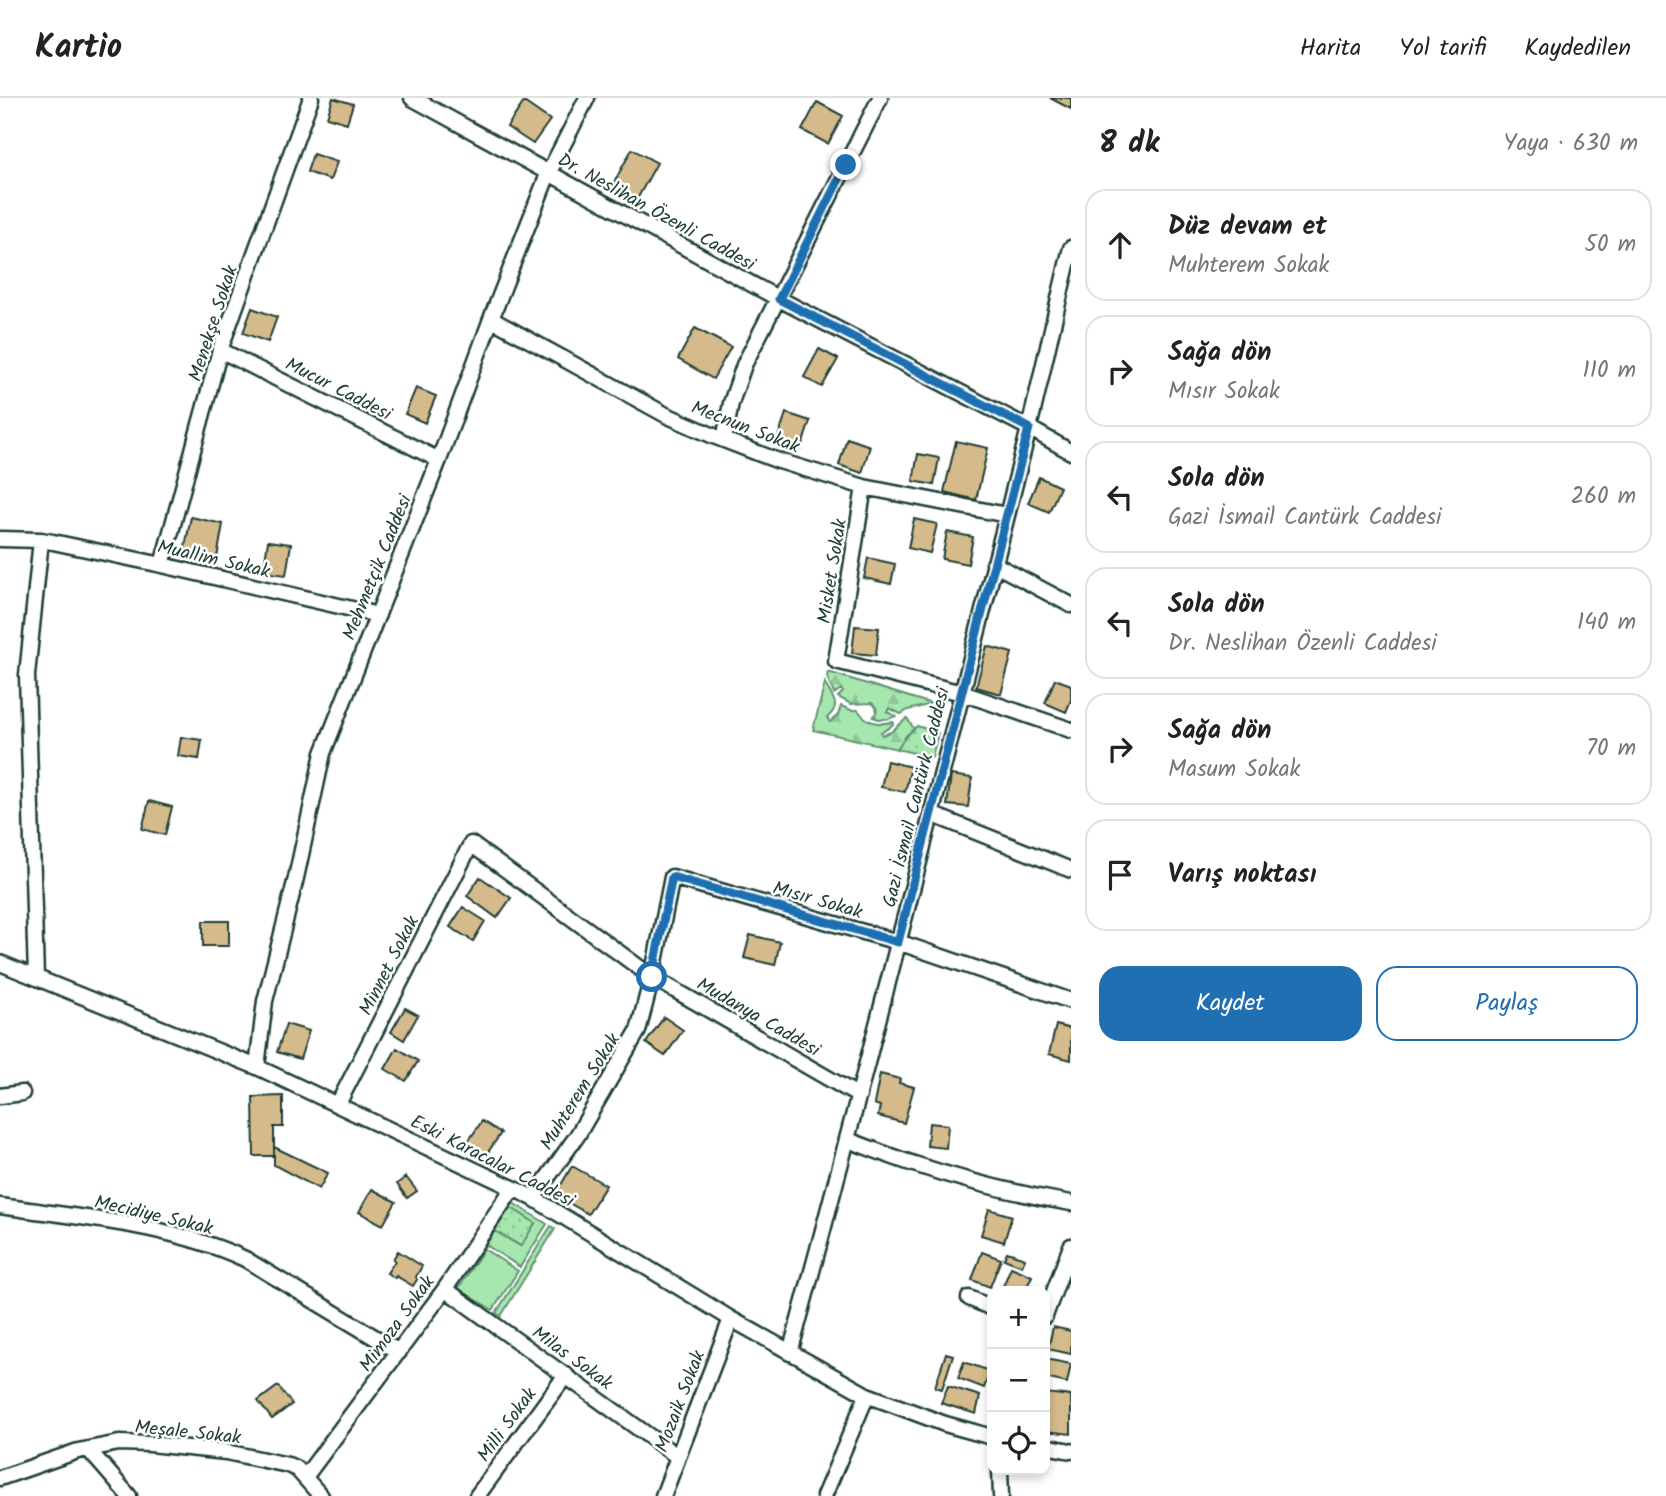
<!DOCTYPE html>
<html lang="tr">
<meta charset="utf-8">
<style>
:root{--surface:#fff;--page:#f6f6f6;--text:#222;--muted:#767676;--line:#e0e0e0;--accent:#1f6fb2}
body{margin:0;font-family:Kalam,sans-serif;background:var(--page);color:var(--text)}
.controls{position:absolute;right:21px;bottom:21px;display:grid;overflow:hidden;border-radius:14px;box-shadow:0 4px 10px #0003}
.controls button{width:63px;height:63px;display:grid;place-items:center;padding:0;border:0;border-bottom:2px solid var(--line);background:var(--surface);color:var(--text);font:35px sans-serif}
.stop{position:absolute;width:21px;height:21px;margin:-16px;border:5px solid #1f6fb2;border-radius:50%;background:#fff}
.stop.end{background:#1f6fb2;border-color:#fff;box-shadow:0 2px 7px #0008}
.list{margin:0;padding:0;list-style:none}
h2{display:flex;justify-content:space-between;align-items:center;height:91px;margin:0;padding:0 28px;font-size:30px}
h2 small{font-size:23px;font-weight:400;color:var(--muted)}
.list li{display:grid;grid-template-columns:46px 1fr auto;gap:21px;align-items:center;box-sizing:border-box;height:112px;margin:0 14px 14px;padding:0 14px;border:2px solid var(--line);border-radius:21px}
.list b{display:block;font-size:26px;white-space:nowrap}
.list p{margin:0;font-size:23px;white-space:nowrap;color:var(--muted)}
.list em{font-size:23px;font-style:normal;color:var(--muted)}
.actions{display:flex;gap:14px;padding:21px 28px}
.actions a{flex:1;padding:16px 0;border:2px solid var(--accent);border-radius:21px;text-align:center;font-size:24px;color:var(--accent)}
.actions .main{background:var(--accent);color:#fff}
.icon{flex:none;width:38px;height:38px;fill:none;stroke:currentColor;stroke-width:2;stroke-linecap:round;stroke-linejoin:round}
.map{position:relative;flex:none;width:1071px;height:1398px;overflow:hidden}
header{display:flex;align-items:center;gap:42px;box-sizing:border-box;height:98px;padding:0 35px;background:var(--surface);border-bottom:2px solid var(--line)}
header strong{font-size:33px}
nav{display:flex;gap:38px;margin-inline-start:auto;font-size:24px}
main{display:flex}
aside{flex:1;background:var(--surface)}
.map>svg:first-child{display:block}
.grass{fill:#a6e7b0;stroke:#629272;stroke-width:2}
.forest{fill:url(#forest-firs);stroke:#629272;stroke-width:2}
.park{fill:url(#park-dots);stroke:#629272;stroke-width:2}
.building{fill:#d5bb8b;stroke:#1f3d34;stroke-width:2}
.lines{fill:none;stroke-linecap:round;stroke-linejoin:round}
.minor-casing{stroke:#1f3d34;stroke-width:19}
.minor{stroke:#fff;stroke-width:14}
.route{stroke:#1f6fb2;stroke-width:9}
.labels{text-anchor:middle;stroke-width:5;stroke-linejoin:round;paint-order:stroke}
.street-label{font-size:19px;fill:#1f3d34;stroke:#fff}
</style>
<header>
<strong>Kartio</strong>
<nav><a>Harita</a><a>Yol tarifi</a><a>Kaydedilen</a></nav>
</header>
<main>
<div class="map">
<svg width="1071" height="1398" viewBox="0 0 1071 1398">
<defs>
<pattern id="forest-firs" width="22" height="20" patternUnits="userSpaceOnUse" patternTransform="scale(1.75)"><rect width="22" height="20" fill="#a6e7b0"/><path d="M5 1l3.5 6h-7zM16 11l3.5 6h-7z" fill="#8ec798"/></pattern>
<pattern id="park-dots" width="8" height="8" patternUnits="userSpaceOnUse" patternTransform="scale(1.75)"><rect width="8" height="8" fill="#a6e7b0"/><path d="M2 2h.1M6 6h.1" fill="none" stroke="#8ec798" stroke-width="1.8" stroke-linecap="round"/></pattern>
</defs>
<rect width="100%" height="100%" fill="#fff"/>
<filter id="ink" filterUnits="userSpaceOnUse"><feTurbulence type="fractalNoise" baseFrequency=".0143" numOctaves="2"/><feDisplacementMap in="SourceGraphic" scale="14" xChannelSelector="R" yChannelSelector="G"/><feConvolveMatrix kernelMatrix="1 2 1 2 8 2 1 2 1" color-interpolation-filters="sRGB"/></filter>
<g filter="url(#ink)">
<path class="grass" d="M513,1105L547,1126L520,1169L486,1147L495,1133L520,1148L535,1125L510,1109Z
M551,1128L555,1131L501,1218L496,1215Z
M484,1151L518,1173L493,1212L458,1191Z"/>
<path class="forest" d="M828,574L932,606L908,612L901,616L889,610L887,614L896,618C889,622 880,622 873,619C878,613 878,610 872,605L851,606L838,599L843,594L841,591L834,596L827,579Z
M825,585C831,600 843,606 827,620L830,624L838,617L841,608L851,612H858C867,625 877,627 893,624L894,625L889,630L881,634L882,637L891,634L907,620L914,631L906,638L897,651L813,632Z"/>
<path class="park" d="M917,628L938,635L932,659L897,651L906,638Z
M510,1109L535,1125L521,1148L495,1133Z"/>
<path class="building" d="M333,0L353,6L347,25L327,19Z
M1050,0H1071V11Z
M524,4L550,22L533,46L507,29Z
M817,4L843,18L828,46L802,32Z
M632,51L657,65L636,103L611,90Z
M313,56L337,64L330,82L307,74Z
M252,210L277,219L268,244L243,235Z
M695,230L731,249L713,281L678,261Z
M819,251L838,261L822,289L804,279Z
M416,290L436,298L425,325L405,316Z
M786,315L810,323L801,351L777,343Z
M847,340L870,348L862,375L839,367Z
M956,343L988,350L976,402L944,394Z
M918,356L939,360L934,387L913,383Z
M1039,379L1060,389L1049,414L1028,405Z
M191,419L223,426L217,460L184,454Z
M914,421L937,426L930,455L908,450Z
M947,434L973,439L968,466L942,461Z
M268,443L291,446L286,477L263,474Z
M868,460L895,466L891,486L864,480Z
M855,528L879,530L876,557L852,555Z
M987,548L1012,555L1001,596L976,589Z
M1055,581L1071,587V602L1066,614L1045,605Z
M181,639L202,642L199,661L178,658Z
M887,663L911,669L905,694L881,689Z
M951,677L972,680L968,709L947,707Z
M149,703L172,709L165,737L142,731Z
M480,779L511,800L497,820L467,798Z
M463,809L485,823L473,843L450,829Z
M203,823H229V848H203Z
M750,837L780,844L775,867L744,860Z
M405,910L418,917L404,942L391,934Z
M664,919L683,932L665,958L646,945Z
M286,926L309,933L300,961L277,954Z
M1056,927L1071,931V962L1049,956Z
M397,950L418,963L406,983L385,971Z
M880,976L900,981L899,985L914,989L904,1025L878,1018L880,1008L874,1006Z
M283,998V1029H274V1058H254L253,999Z
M482,1023L501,1035L486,1057L467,1045Z
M929,1025L948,1027L946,1050L927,1048Z
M274,1049L328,1075L319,1091L274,1067Z
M572,1068L606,1087L588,1116L555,1097Z
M406,1079L417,1093L407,1100L397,1086Z
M372,1091L396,1104L383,1127L359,1114Z
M989,1111L1012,1118L1004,1144L981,1137Z
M398,1153L422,1168L416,1179L418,1180L413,1188L396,1178L395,1180L387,1175L395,1163L393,1161Z
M982,1154L1001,1161L990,1189L972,1182Z
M1007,1154L1025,1160L1022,1168L1004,1161Z
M1011,1169L1032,1178L1025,1193H1001Z
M1053,1229L1071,1233V1256L1048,1251Z
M946,1255L953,1257L942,1291L935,1289Z
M1045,1261L1071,1266L1067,1285L1045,1280Z
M964,1264L990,1273L984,1290L958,1280Z
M278,1288L292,1306L272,1321L258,1303Z
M948,1288L980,1298L976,1316L941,1305Z
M1045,1295L1071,1298V1336L1045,1333Z"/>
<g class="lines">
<defs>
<path id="minor" d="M412,0L779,201L1029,330L1071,354
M491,221L666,317L716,339L776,362L864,389L1007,417
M220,252L439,362
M724,342L731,305L744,267L880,0
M864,389L836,563L962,595L1071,632
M0,441L41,442L53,444L162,467L378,517
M994,466L1071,507
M162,467L220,252L311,0
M931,716L1071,772
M0,865L257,969L513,1090L533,1100L731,1221L867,1297L945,1326L992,1339
M36,879L27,577L41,442
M257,969L265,903L296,780L323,655L439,362L491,221L548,76L587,0
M0,998L22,995
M338,1006L471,746L652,879L859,998
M848,1042C870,1050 891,1059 914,1066C965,1083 1018,1096 1071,1105
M533,1100L577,1038L638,933L652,879L672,779L898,844L1071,903
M0,1108C82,1120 169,1126 245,1161L399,1254
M445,1191L678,1359
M969,1200L992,1210
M1045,1218L1071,1148
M790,1255C873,949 951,641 1028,334C1043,273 1056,211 1071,150
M1045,1348L1071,1353
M88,1351L129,1398
M1000,1372L1001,1398
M305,1379L445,1191L513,1090
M0,1380L78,1353L119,1345L150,1346L226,1354L288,1367L297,1371L321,1398
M477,1398L566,1277
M663,1398L731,1221
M824,1398L867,1297"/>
</defs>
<use href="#minor" class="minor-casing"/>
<use href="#minor" class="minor"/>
</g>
</g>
<g class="lines" filter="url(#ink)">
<path class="route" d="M652,879L672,779L898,844L1029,330L779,201L846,67"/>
</g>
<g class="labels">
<g class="street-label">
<text transform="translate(657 113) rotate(29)" y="7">Dr. Neslihan Özenli Caddesi</text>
<text transform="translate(212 225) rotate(-72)" y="7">Menekşe Sokak</text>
<text transform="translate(339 290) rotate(27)" y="7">Mucur Caddesi</text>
<text transform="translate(746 328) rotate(21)" y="7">Mecnun Sokak</text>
<text transform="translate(214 460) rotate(13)" y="7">Muallim Sokak</text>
<text transform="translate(376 469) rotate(-68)" y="7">Mehmetçik Caddesi</text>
<text transform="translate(831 473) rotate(-81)" y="7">Misket Sokak</text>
<text transform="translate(915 699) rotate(-76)" y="7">Gazi İsmail Cantürk Caddesi</text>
<text transform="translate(818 801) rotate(16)" y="7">Mısır Sokak</text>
<text transform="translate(388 867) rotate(-63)" y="7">Minnet Sokak</text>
<text transform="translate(759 918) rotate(30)" y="7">Mudanya Caddesi</text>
<text transform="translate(579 993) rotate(-58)" y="7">Muhterem Sokak</text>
<text transform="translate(493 1062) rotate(27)" y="7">Eski Karacalar Caddesi</text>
<text transform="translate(154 1116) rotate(13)" y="7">Mecidiye Sokak</text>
<text transform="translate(396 1225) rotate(-54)" y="7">Mimoza Sokak</text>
<text transform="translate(573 1259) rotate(36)" y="7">Milas Sokak</text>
<text transform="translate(679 1303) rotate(-69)" y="7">Mozaik Sokak</text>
<text transform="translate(506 1326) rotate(-54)" y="7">Milli Sokak</text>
<text transform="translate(188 1333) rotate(6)" y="7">Meşale Sokak</text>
</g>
</g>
</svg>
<div class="controls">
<button>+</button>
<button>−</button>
<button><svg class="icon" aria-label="locate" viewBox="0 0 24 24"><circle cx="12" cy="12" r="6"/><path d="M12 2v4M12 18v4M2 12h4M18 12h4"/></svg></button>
</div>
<div class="stop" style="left:652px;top:879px"></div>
<div class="stop end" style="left:846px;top:67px"></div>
</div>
<aside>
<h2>8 dk<small>Yaya · 630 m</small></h2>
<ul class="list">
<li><svg class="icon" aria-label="ahead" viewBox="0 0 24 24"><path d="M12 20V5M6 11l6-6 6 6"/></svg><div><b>Düz devam et</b><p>Muhterem Sokak</p></div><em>50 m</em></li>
<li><svg class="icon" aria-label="right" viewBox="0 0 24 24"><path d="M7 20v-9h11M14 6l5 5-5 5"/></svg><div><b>Sağa dön</b><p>Mısır Sokak</p></div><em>110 m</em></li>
<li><svg class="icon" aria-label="left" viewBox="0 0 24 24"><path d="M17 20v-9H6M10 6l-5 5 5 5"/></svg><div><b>Sola dön</b><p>Gazi İsmail Cantürk Caddesi</p></div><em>260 m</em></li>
<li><svg class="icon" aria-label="left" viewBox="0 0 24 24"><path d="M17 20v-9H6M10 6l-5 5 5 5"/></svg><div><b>Sola dön</b><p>Dr. Neslihan Özenli Caddesi</p></div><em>140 m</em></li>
<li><svg class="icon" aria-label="right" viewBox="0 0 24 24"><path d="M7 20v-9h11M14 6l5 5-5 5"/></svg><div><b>Sağa dön</b><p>Masum Sokak</p></div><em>70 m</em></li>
<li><svg class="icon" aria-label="arrive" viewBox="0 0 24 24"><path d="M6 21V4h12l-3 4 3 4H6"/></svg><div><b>Varış noktası</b></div></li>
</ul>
<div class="actions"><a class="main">Kaydet</a><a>Paylaş</a></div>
</aside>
</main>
